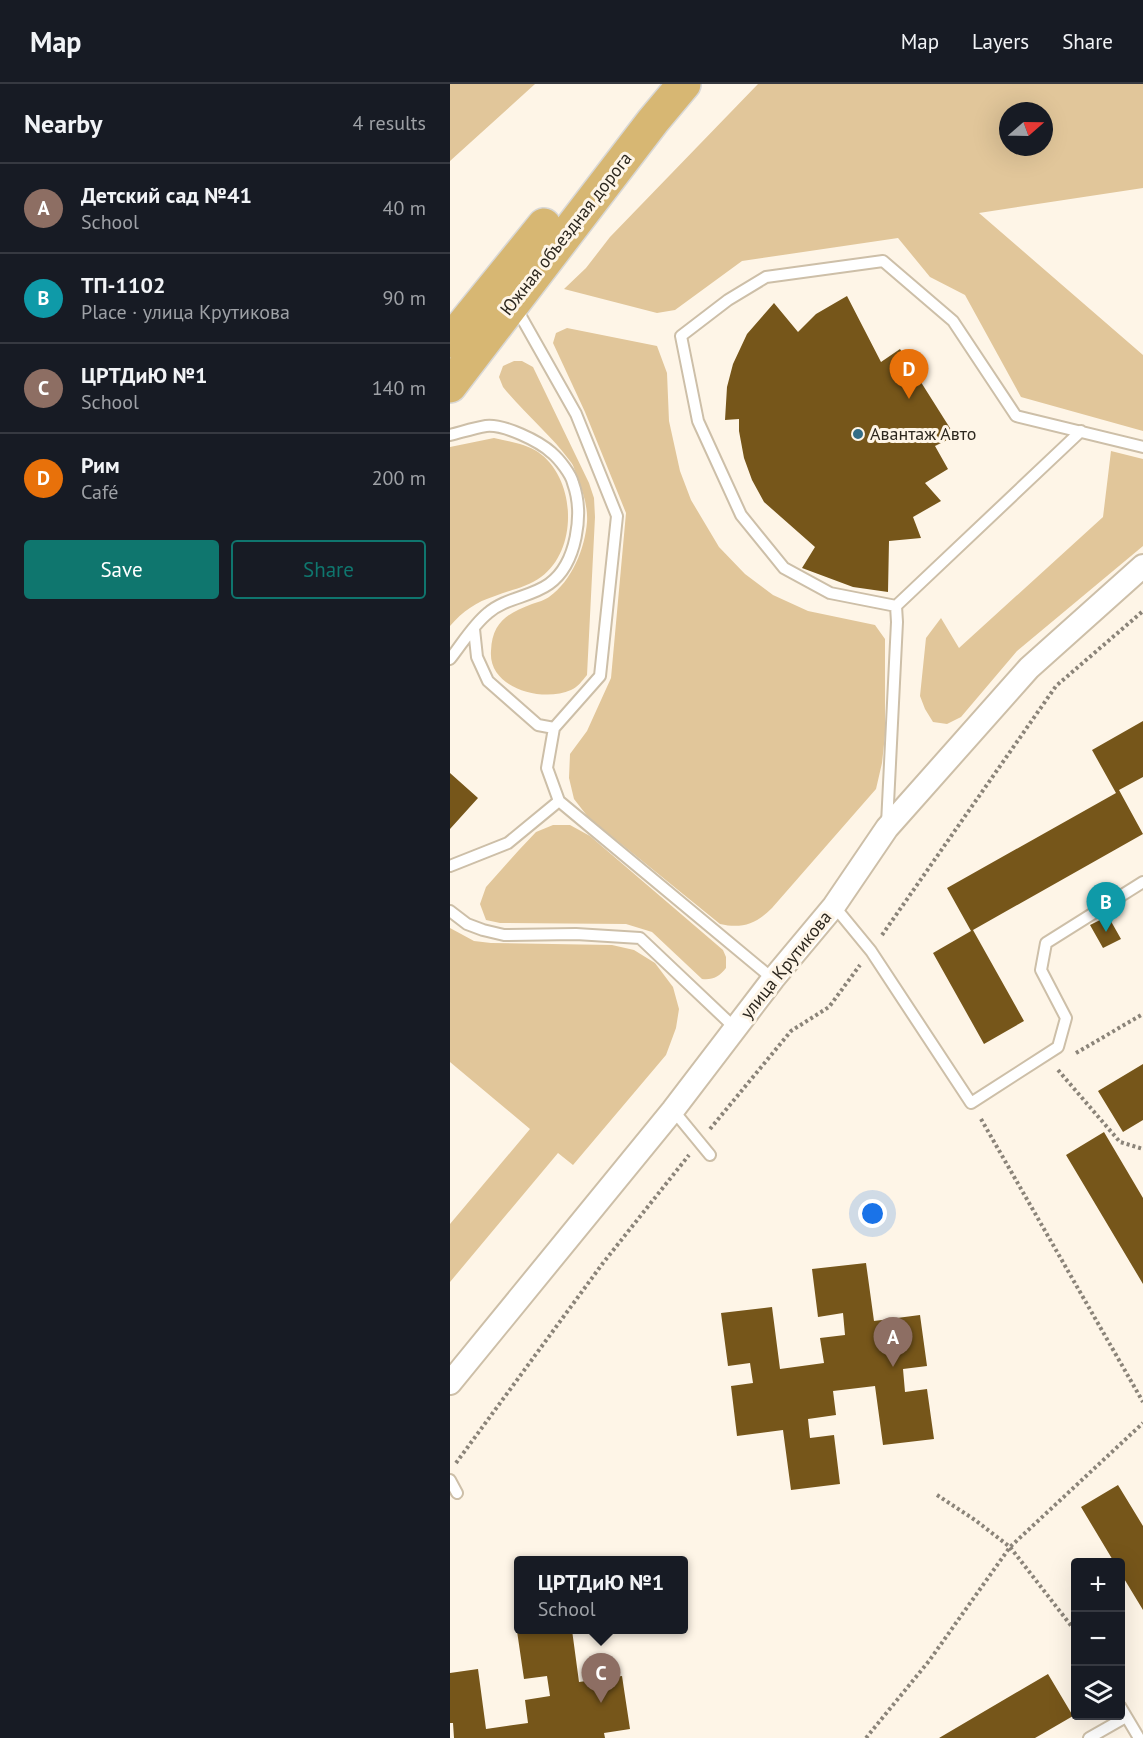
<!DOCTYPE html>
<meta charset="utf-8">
<style>
:root{--surface:#171b24;--page:#242831;--text:#f1f3f6;--muted:#9ea1a6;--line:#363941;--accent:#0f766e}
body{margin:0;font-family:"PT Sans",sans-serif;background:var(--page);color:var(--text)}
.controls{position:absolute;right:18px;bottom:18px;display:grid;overflow:hidden;border-radius:6px;box-shadow:0 6px 24px #0002}
.controls button{width:54px;height:54px;display:grid;place-items:center;padding:0;border:0;border-bottom:2px solid var(--line);background:var(--surface);color:var(--text);font:30px sans-serif}
.compass{position:absolute;left:549px;top:18px;width:54px;height:54px;border-radius:50%;background:var(--surface);box-shadow:0 6px 24px #0002;rotate:70deg}
.you{position:absolute;left:423px;top:1130px;width:21px;height:21px;margin:-15px;border:4px solid #fff;border-radius:50%;background:#1a73e8;box-shadow:0 0 0 9px #1a73e833}
.badge{display:grid;place-items:center;width:39px;height:39px;border-radius:50%;background:var(--accent);color:#fff;font-size:20px;font-weight:700}
.pin{position:absolute;translate:-50% -50px;filter:drop-shadow(0 2px 3px #0008)}
.pin::after{content:'';position:absolute;top:32px;width:21px;height:18px;background:inherit;clip-path:polygon(0 0,100% 0,50% 100%)}
.popup{position:absolute;left:64px;top:1472px;width:174px;height:78px;box-sizing:border-box;display:grid;place-content:center;border-radius:6px;background:var(--surface);filter:drop-shadow(0 2px 4px #0005);font-size:20px;white-space:nowrap;color:var(--muted)}
.popup b{font-size:22px;color:var(--text)}
.popup::after{content:'';position:absolute;left:50%;top:100%;margin-left:-12px;border:12px solid transparent;border-top-color:var(--surface)}
.list{margin:0;padding:0;list-style:none}
h2{display:flex;justify-content:space-between;align-items:center;height:78px;margin:0;padding:0 24px;font-size:26px}
h2 small{font-size:20px;font-weight:400;color:var(--muted)}
.list li{display:grid;grid-template-columns:39px 1fr auto;gap:18px;align-items:center;box-sizing:border-box;height:90px;padding:0 24px;border-top:2px solid var(--line)}
.list b{display:block;font-size:22px;white-space:nowrap}
.list p{margin:0;font-size:20px;white-space:nowrap;color:var(--muted)}
.list em{font-size:20px;font-style:normal;color:var(--muted)}
.actions{display:flex;gap:12px;padding:18px 24px}
.actions a{flex:1;padding:14px 0;border:2px solid var(--accent);border-radius:6px;text-align:center;font-size:21px;color:var(--accent)}
.actions .main{background:var(--accent);color:#fff}
.icon{flex:none;width:33px;height:33px;fill:none;stroke:currentColor;stroke-width:2;stroke-linecap:round;stroke-linejoin:round}
.map{position:relative;flex:none;width:693px;height:1654px;overflow:hidden}
header{display:flex;align-items:center;gap:36px;box-sizing:border-box;height:84px;padding:0 30px;background:var(--surface);border-bottom:2px solid var(--line)}
header strong{font-size:28px}
nav{display:flex;gap:33px;margin-inline-start:auto;font-size:21px}
main{display:flex}
aside{flex:1;background:var(--surface)}
.map>svg:first-child{display:block}
.green{fill:#e1c69a;fill-rule:evenodd}
.building{fill:#76561a}
.lines{fill:none;stroke-linecap:round;stroke-linejoin:round}
.lane-casing{stroke:#cdbfa8;stroke-width:14}
.street-casing{stroke:#cdbfa8;stroke-width:26}
.primary-casing{stroke:#d9d8d6;stroke-width:36}
.path{stroke:#8b8479;stroke-width:4;stroke-dasharray:3 3;stroke-linecap:butt}
.lane{stroke:#fff;stroke-width:10}
.street{stroke:#fff;stroke-width:22}
.primary{stroke:#d7b773;stroke-width:33}
.poi-dot{fill:#336d86;stroke:#fef5e7;stroke-width:2}
.labels{text-anchor:middle;stroke-width:6;stroke-linejoin:round;paint-order:stroke}
.street-label{font-size:18px;fill:#2c271e;stroke:#fef5e7}
.poi-label{font-size:18px;fill:#2c271e;stroke:#fef5e7;text-anchor:start}
</style>
<header>
<strong>Map</strong>
<nav><a>Map</a><a>Layers</a><a>Share</a></nav>
</header>
<main>
<aside>
<h2>Nearby<small>4 results</small></h2>
<ul class="list">
<li><span class="badge" style="background:#8d6e63">A</span><div><b>Детский сад №41</b><p>School</p></div><em>40 m</em></li>
<li><span class="badge" style="background:#0f9aa8">B</span><div><b>ТП-1102</b><p>Place · улица Крутикова</p></div><em>90 m</em></li>
<li><span class="badge" style="background:#8d6e63">C</span><div><b>ЦРТДиЮ №1</b><p>School</p></div><em>140 m</em></li>
<li><span class="badge" style="background:#e8710a">D</span><div><b>Рим</b><p>Café</p></div><em>200 m</em></li>
</ul>
<div class="actions"><a class="main">Save</a><a>Share</a></div>
</aside>
<div class="map">
<svg width="693" height="1654" viewBox="0 0 693 1654">
<rect width="100%" height="100%" fill="#fef5e7"/>
<path class="green" d="M0,0H85L0,77Z
M308,0H693V104L529,129L693,271V347L571,313L515,211L480,193L448,154L292,177L225,226L207,229L114,205L136,184L160,153ZM558,27H594V63H558Z
M117,244L207,262L217,289L219,337L230,387L241,416L269,463L295,490L323,511L358,527L425,541L435,555V651L432,679L426,705L322,824C306,840 292,845 270,840L138,733L124,715L119,694L120,670L137,647L161,594L176,429L135,328L103,259L106,249Z
M64,277H72L83,283L139,399L144,414L145,433L137,591C132,597 128,603 121,606C92,619 38,604 41,567C42,538 58,529 82,520C88,518 95,516 99,513C122,497 135,464 137,438C138,423 133,407 127,393C125,388 124,381 120,377C102,352 73,328 53,303L49,293L53,282Z
M44,354C58,357 76,360 88,368C126,394 129,465 91,493C78,503 60,506 45,512C26,518 13,527 0,542V363Z
M661,367L693,375V462L567,567L511,633L497,640L483,638L475,625L470,612L476,554L491,534L509,564L653,433Z
M103,741H120L140,752L273,866L276,873V884C269,893 263,896 252,895L202,848L176,840L50,839L36,836L30,820L36,803L69,766L86,748Z
M0,844L24,857L41,859L162,861L184,866L205,879L223,903L229,925L226,944L216,971L123,1081L108,1069L0,1198V1140L80,1045L0,978Z"/>
<path class="building" d="M397,212L431,278L450,265L505,352L485,362L498,385L475,399L491,417L463,433L471,454L439,457L438,508L403,503L352,484L365,463L314,418L302,396L294,374L289,347V335L275,336L277,303L283,280L297,250L324,219L348,248L366,230Z
M693,637V693L669,706L693,750L523,846L574,937L534,960L483,869L521,847L497,804L666,709L642,666Z
M0,689L28,714L0,745Z
M658,832L671,855L653,864L640,841Z
M693,980V1036L673,1048L648,1007Z
M654,1048L693,1114V1200L616,1071Z
M416,1179L424,1237L470,1231L477,1282L453,1285L455,1308L477,1305L484,1355L433,1361L425,1302L383,1307L386,1331L358,1335L360,1354L384,1351L390,1400L341,1406L333,1346L287,1352L281,1302L303,1299L300,1279L278,1282L271,1229L322,1223L330,1285L374,1279L370,1254L395,1251L393,1229L368,1233L362,1185Z
M668,1401L693,1442V1526L670,1488V1478H664L631,1423Z
M76,1546H122L129,1598L172,1592L180,1645L154,1649L155,1654H4L3,1639H0V1589L28,1585L36,1645L78,1639L75,1616L100,1612L97,1592L74,1595L67,1547Z
M598,1590L623,1632L592,1650L585,1654H489Z"/>
<g class="lines">
<defs>
<path id="lane" d="M0,351C12,348 24,344 36,342C54,340 89,357 102,369C109,375 121,390 123,399C134,429 127,480 99,500C81,513 55,514 38,529C23,541 12,560 0,575
M446,522L380,509L334,484L291,431L248,337L231,252L278,216L316,193L433,177L503,237L566,332L693,363
M24,545L27,573L38,597L88,641L104,644
M109,717L323,895
M437,740L447,538L446,522L631,347
M0,782L58,759L109,717L97,684L104,644L150,592L167,432L126,330L65,222
M384,822L421,867L521,1019L608,963L616,934L591,886L596,859L693,798
M0,827L17,840L33,846L54,851L126,850L190,854L285,944
M223,1026L260,1071
M0,1396L7,1409
M670,1622L689,1654
M639,1654L676,1633"/>
<path id="street" d="M0,1299L223,1026L323,895L384,822L437,744L579,584L693,482"/>
<path id="primary" d="M0,257L94,141
M0,302L203,37L234,0"/>
</defs>
<use href="#lane" class="lane-casing"/>
<use href="#street" class="street-casing"/>
<use href="#primary" class="primary-casing"/>
<path class="path" d="M432,851L606,602L693,527
M626,969L693,930
M608,986L670,1058L693,1065
M531,1035L693,1318
M260,1045L341,947L379,923L410,881
M6,1379L153,1179L239,1071
M487,1411L525,1436L560,1463L626,1548
M416,1654L479,1577L560,1463L693,1339"/>
<use href="#lane" class="lane"/>
<use href="#street" class="street"/>
<use href="#primary" class="primary"/>
</g>
<circle class="poi-dot" cx="408" cy="350" r="6"/>
<g class="labels">
<g class="street-label">
<text transform="translate(116 150) rotate(-52)" y="6">Южная объездная дорога</text>
<text transform="translate(336 881) rotate(-51)" y="6">улица Крутикова</text>
</g>
<g class="poi-label">
<text x="420" y="356">Авантаж Авто</text>
</g>
</g>
</svg>
<div class="controls">
<button>+</button>
<button>−</button>
<button><svg class="icon" aria-label="layers" viewBox="0 0 24 24"><path d="M12 4l9 5-9 5-9-5zM3 14l9 5 9-5"/></svg></button>
</div>
<svg class="compass" viewBox="-18 -18 36 36"><path d="M0-13l5 13h-10z" fill="#e53935"/><path d="M0 13l5-13h-10z" fill="#9ea1a6"/></svg>
<div class="you"></div>
<div class="pin badge" style="left:443px;top:1283px;background:#8d6e63">A</div>
<div class="pin badge" style="left:656px;top:848px;background:#0f9aa8">B</div>
<div class="pin badge" style="left:151px;top:1619px;background:#8d6e63">C</div>
<div class="popup"><b>ЦРТДиЮ №1</b>School</div>
<div class="pin badge" style="left:459px;top:315px;background:#e8710a">D</div>
</div>
</main>
